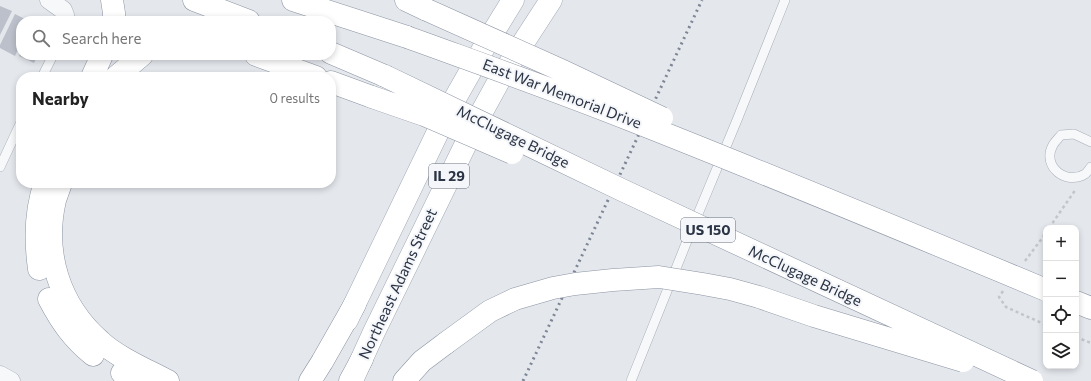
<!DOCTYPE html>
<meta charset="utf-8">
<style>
:root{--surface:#fff;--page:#f2f2f2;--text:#222;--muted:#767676;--line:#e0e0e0}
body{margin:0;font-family:Commissioner,sans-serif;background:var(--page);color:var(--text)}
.controls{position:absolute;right:12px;bottom:12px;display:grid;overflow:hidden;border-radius:8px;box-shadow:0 2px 6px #0003}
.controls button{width:36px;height:36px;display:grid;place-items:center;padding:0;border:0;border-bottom:1px solid var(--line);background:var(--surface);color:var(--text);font:20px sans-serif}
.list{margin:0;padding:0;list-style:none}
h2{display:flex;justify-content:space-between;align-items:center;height:52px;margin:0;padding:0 16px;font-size:17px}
h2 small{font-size:13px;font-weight:400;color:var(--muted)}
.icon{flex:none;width:22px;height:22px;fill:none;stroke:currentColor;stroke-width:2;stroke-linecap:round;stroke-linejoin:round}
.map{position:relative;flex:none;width:1091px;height:381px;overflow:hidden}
.search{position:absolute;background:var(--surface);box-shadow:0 2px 6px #0003;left:16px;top:16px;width:320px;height:44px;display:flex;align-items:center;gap:10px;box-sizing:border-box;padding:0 14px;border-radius:16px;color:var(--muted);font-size:15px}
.panel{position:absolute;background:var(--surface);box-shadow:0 2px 6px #0003;left:16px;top:72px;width:320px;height:116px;border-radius:16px}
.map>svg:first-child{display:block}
.building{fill:#bbc0ca}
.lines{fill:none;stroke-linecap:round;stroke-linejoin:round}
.lane-casing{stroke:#a9aeb7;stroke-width:10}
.street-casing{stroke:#a9aeb7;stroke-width:19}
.primary-casing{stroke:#a3abb8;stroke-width:23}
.highway-casing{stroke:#8b94a3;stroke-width:23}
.path{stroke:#c2c5cb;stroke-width:2.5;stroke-dasharray:3 3;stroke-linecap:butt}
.lane{stroke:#f7f8fa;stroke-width:9}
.street{stroke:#f7f8fa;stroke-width:18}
.primary{stroke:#fff;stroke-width:22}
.highway{stroke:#fff;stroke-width:22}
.rail{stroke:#7d8696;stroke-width:3;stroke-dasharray:2 4;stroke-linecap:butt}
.highway-bridge-casing{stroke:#8b94a3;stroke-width:23;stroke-linecap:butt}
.highway-bridge{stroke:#fff;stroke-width:22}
.labels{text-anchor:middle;stroke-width:4;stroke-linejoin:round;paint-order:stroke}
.shield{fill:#f4f6f9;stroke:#676e7b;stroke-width:1}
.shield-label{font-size:14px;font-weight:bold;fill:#2b3445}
.street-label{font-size:15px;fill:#2b3445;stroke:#f4f6f9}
</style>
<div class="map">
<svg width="1091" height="381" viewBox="0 0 1091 381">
<rect width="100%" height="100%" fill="#e4e7ec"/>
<path class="building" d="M0,6L12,11L0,35Z
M15,14L25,19L24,21H21V43L15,56L0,48V45Z
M21,52V55H40L39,57L37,56L34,63L19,56Z"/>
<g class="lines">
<defs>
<path id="lane" d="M42,77L53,55
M1091,142L1074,134L1061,135C1059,138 1055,141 1053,145C1041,166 1066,186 1085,174C1087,173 1089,169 1091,167
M0,167L21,122
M631,381L693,226L737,120L785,0"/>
<path id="street" d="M49,0L63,10L65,15
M0,375L11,381"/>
<path id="primary" d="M347,320L449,109L486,44L513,0
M354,376L374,332L416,246L478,119L501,77L551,0"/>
<path id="highway" d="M112,0L114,13V21
M194,0L249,21
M293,0L407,37
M406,0L427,10
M331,53L385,76
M256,55L316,77
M92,77L102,55
M116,77L142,55
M331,82L372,97
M61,183C59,189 57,194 55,200C43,253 59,305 100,341C117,357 147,370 168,381
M39,269C35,240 35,211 45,183
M49,299C61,322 73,339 93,355
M1076,302L1091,308
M122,373L134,381
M310,381L322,362L355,304
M350,381L362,359
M404,381L422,361L446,343"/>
</defs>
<use href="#lane" class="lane-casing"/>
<use href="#street" class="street-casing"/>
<use href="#primary" class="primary-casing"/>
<use href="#highway" class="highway-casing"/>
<path class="path" d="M1049,228L1076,189
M1025,261L1046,233
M1003,291L999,297L1006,307L1046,325
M1076,337L1091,343"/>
<use href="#lane" class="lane"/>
<use href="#street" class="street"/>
<use href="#primary" class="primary"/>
<use href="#highway" class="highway"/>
<path class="rail" d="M523,381L702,0"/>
<defs>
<path id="highway-bridge" d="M427,10L563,71L662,118
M407,37C481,64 555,90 628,119C768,174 907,232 1046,290
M385,76L622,190L1032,381
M372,97L424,115L512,153
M446,343L490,311L515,299L553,288L575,284L613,280L659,277L703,284L730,289L759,297L814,316L963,361"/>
</defs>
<use href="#highway-bridge" class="highway-bridge-casing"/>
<use href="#highway-bridge" class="highway-bridge"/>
</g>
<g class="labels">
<g class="shield">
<rect x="429" y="164" width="40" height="24" rx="3"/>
<rect x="681" y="218" width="54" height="24" rx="3"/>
</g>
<g class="shield-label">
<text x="449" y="181">IL 29</text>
<text x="708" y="235">US 150</text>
</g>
<g class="street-label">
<text transform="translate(562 94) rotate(21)" y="5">East War Memorial Drive</text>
<text transform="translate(513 137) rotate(26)" y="5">McClugage Bridge</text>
<text transform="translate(805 276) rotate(25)" y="5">McClugage Bridge</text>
<text transform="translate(398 284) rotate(-65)" y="5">Northeast Adams Street</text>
</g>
</g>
</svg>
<div class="controls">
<button>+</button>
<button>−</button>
<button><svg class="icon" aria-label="locate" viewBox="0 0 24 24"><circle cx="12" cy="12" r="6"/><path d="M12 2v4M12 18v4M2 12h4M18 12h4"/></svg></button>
<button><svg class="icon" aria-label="layers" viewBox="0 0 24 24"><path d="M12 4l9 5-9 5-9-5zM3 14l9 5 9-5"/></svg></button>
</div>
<div class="search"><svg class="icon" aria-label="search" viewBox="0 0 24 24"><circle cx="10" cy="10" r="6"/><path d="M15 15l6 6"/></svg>Search here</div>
<section class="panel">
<h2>Nearby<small>0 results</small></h2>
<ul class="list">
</ul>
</section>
</div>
